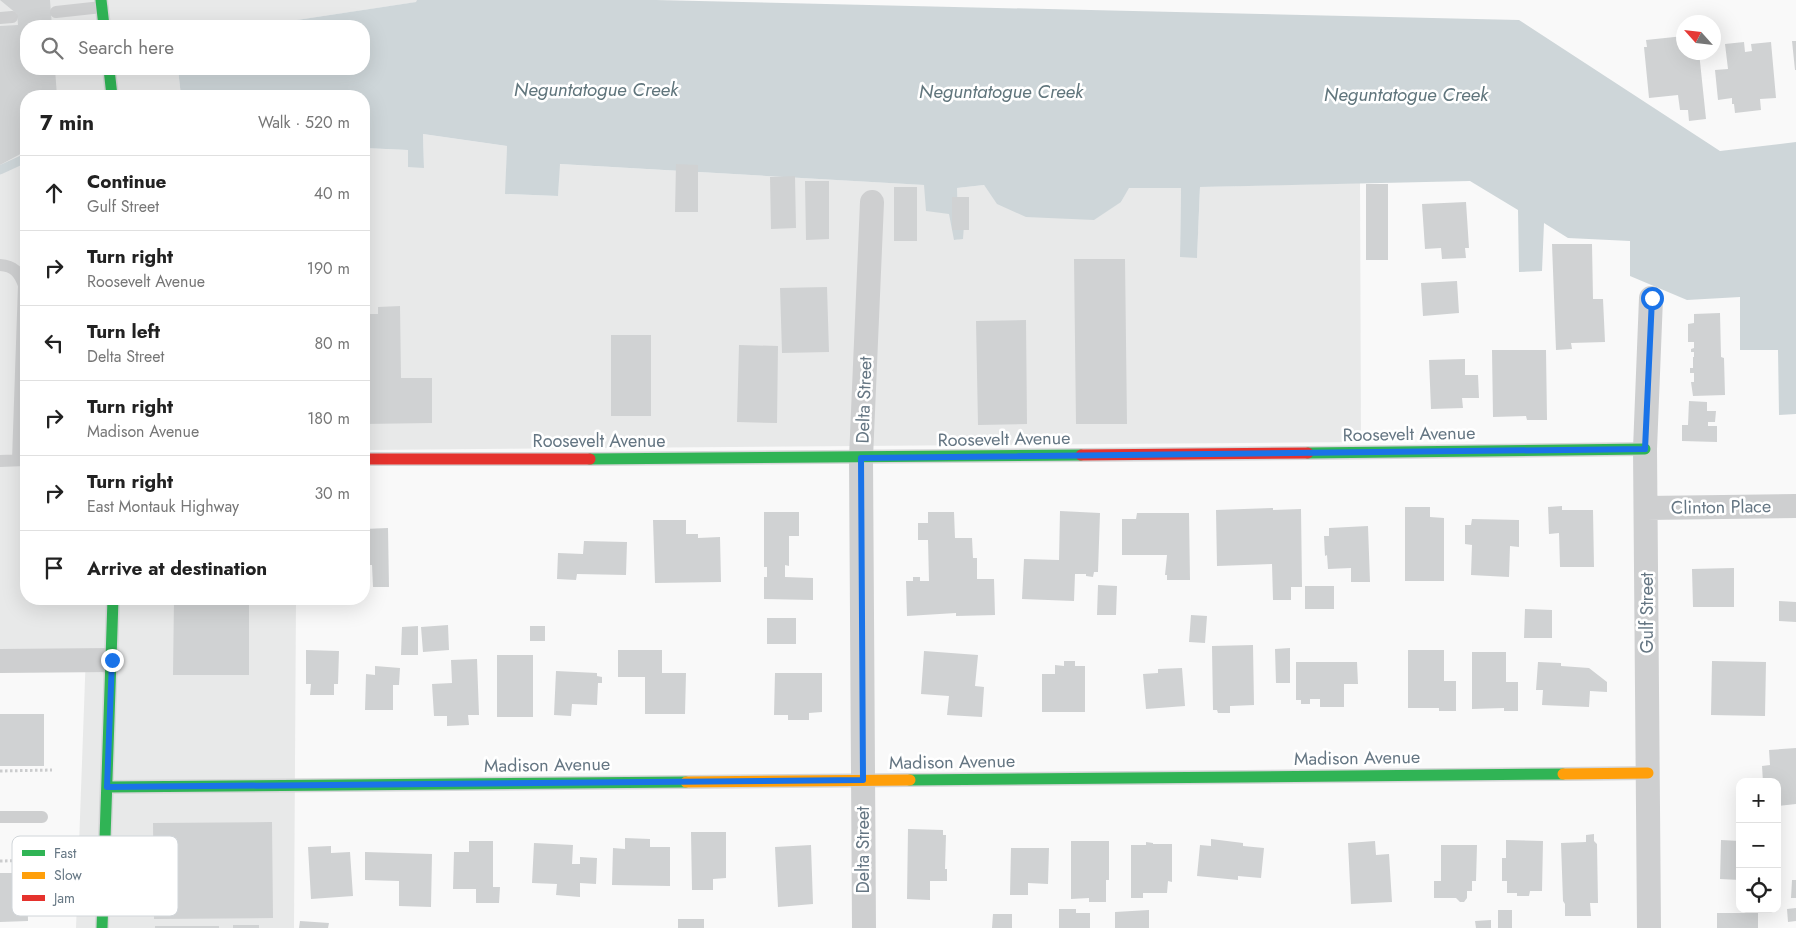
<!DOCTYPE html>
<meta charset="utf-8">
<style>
:root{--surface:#fff;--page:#f6f6f6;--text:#222;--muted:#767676;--line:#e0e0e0}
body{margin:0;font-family:Jost,sans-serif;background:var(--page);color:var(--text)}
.controls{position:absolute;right:15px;bottom:15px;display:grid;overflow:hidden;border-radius:10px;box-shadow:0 5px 20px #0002}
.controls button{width:45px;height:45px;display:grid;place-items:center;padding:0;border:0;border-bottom:1px solid var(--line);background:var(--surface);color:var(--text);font:25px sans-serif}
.compass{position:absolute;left:1676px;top:15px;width:45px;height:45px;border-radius:50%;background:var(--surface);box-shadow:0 5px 20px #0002;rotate:297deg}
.stop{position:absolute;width:15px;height:15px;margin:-11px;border:4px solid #1a73e8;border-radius:50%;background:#fff}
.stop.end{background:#1a73e8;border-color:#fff;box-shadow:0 1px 5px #0008}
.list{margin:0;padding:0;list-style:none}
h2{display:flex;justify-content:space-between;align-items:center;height:65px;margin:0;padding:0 20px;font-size:21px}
h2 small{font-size:16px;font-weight:400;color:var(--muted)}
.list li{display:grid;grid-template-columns:32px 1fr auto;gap:15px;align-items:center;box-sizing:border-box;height:75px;padding:0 20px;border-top:1px solid var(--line)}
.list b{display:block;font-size:19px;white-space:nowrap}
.list p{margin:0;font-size:16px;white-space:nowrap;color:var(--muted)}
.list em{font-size:16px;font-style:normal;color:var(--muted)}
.icon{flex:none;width:28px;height:28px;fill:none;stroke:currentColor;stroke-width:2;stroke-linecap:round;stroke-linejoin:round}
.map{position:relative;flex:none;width:1796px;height:928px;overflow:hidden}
.search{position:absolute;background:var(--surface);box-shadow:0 5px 20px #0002;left:20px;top:20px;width:350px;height:55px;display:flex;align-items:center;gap:12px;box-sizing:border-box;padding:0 18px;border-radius:20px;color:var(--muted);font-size:19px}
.panel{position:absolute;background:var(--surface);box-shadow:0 5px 20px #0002;left:20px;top:90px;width:350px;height:515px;border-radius:20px}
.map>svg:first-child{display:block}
.built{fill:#e8e9e9}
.water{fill:#ced6d9}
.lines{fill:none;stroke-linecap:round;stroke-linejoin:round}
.stream{stroke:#ced6d9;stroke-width:9}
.building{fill:#d0d2d3}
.fast-casing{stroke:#d5d6d7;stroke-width:14}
.slow-casing{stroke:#d5d6d7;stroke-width:14}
.jam-casing{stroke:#d5d6d7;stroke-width:14}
.path{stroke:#cbcccd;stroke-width:3;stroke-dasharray:2.5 2.5;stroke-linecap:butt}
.lane{stroke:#cecfd0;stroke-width:12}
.street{stroke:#cecfd0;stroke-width:24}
.fast{stroke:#30b455;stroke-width:11}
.slow{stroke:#ff9f0a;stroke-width:11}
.jam{stroke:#e5322d;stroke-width:11}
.route{stroke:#1a73e8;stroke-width:6}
.labels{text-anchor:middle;stroke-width:5;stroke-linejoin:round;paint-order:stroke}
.street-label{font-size:18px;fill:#657683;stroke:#fff}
.water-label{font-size:19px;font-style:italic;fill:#60757c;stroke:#fff}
.key{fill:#fff;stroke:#d1d6da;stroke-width:1}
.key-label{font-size:14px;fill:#657683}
</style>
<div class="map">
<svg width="1796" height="928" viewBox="0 0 1796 928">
<rect width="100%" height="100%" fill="#f9f9f9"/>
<path class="built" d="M0,0H417V2L257,26H26V69H178L181,96H26V599H296L294,928H76L86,652L0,651Z
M423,134L507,146L506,194L558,196L559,164L925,185L950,214L955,240L963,238L958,210L957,188L984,185L998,204L1121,202L1129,187L1181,188L1180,257H1197L1200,187L1360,183L1361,442L364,450V148L408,150L424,168Z"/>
<path class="water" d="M417,0H656L1519,20L1720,151L1796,142V414L1779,415L1778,350H1740V297L1687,300L1630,276V241L1568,238L1544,223L1542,271L1519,272L1518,210L1470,181L1200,187L1197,258L1180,257L1181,188H1129L1121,202L1094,220L1026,217L997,204L984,185L957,188L958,210L965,211L963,239L954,240L949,214L926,211L924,185L560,164L558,196L505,194L507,146L423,134L424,168L408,167V150L364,148V96H181L178,69H364V26H257L416,2Z"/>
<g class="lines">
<path class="stream" d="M0,170L26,158"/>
</g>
<path class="building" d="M0,0H50L52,26H26V69H55L57,96H26V151L0,165V26L18,25L17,14Z
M1684,36V52H1699L1706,119L1689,121L1688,110H1680L1678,95L1649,98L1644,47H1647L1646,40Z
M1792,41H1796V70H1795Z
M1744,42L1745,52L1752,51L1751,44L1771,42L1776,98L1760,99L1761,110L1735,113L1734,104H1732V98L1718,100L1715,70L1728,69L1725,44Z
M676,164L698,165V212H675Z
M795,176L796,228L771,229L770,177Z
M805,181H829V239L806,240Z
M1366,184H1388V260H1366Z
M894,187H917V241H894Z
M952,197H969V230H952Z
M1466,202L1469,248H1465L1466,258L1442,259L1441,248L1425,249L1422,204Z
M1552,244H1592L1593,299H1603L1605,342L1571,343L1572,349L1556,350Z
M1074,259H1125L1127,424H1076Z
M1457,281L1459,313L1423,316L1421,283Z
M827,287L829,352L782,353L780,288Z
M400,306L401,378H432V423L364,424V314H378V307Z
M1720,313L1721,357L1724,358L1725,395L1693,396L1691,382H1694V373H1690V368H1693V357H1694V352H1691V349L1694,348V342H1688V324L1694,323V314Z
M1026,320L1027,424L978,425L976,321Z
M611,335H651V416H611Z
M739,345L778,346L777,423L737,422Z
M1492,350H1546L1547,420H1527L1526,416L1493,417Z
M1465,359V375H1478L1479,398H1462L1463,408L1431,409L1429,360Z
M1689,401L1707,402V411H1716L1715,422H1708V426H1717V442L1682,441V425H1688Z
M1562,506V510H1593L1594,567H1560L1559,533L1549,534L1548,507Z
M1405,507H1430V517L1444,518V581H1405Z
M1273,508V510L1301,509L1302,587H1291V600H1273L1272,564L1217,566L1216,510Z
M1060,511L1100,513L1098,572H1094L1093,577L1086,576V574H1075L1074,601L1022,599L1024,559L1059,560Z
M764,512H799V536H789V566L785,565V577L813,578V600L764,599V577H767V567H764Z
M928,512H954L955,538H972L973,558H977V579H994L995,615L956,616V613L907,616L906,581H913V577H920V581H929L928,540H918V523H928Z
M1137,513H1189L1190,580H1167V575H1165L1167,555H1122V519H1136Z
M1472,519L1519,520V547L1510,546L1509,577L1471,575L1472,545L1465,544V525H1471Z
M653,520H686V534H698V538L720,537L721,582L655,583Z
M1368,526L1370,582H1351V568L1328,569L1327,555L1325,556L1324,536H1329V528Z
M388,528L389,587H373L372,565H364V529Z
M584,541L627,542L626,575L577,574L576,580L557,579L558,553L583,554Z
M1734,568V607H1693L1692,569Z
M1098,585L1117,586L1116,615H1097Z
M1305,586H1334V609H1305Z
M174,599H249V675H173Z
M1779,601L1796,602V622L1779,621Z
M1525,609L1552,610V638H1524Z
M1191,615L1207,616L1205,643L1189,642Z
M767,618H796V644H767Z
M448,625L449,650L423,652L421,627Z
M418,626V655H401L402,627Z
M530,626H545V641H530Z
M1253,645L1254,705L1230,706V713H1218L1217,710H1213L1212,646Z
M1290,648V683H1276L1275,649Z
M306,650L339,651L338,684H334V695H310L311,684H306Z
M618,650H662V673H686L685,714H645V677H618Z
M1408,650H1444V681H1456V711H1439V708H1408Z
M924,651L978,655L975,686L984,687L982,717L947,715L949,696L921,694Z
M1472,652H1506V682H1518V711H1504V708L1472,709Z
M497,655H533V717H497Z
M477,659L479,715H468L469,725L447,726V716H434L432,684L452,683L451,660Z
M1064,661H1075V666H1085V712H1042V674H1055V665L1064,666Z
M1712,661L1766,662L1765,716L1711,715Z
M1296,662H1357L1358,684H1344V707H1320V699H1310V704H1301V700H1296Z
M1538,662L1561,663V666L1589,668L1607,682V692L1590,691L1589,707L1542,705L1543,690H1536Z
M375,666L400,668L399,685H393V710H365L366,674L375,675Z
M1182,668L1185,706L1146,709L1143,674L1158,673V669Z
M556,671L597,673V676L602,677V683H598L597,705L572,704L571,716L554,715Z
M775,673H822V712L809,713V720H788V715H774Z
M0,714H44V766H0Z
M1796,748V804L1777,806V782H1763L1762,766L1770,765L1769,750Z
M272,822L273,918L154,919L153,823Z
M908,829L943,830V835H946L945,869H947V881H930V900L907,899Z
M691,832H726V878L713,879V890H692Z
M1594,834V841L1597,844L1598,903H1590L1591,916H1565V904L1563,901L1561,843L1586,842V835Z
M625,838L650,839V847H670V886L612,885L613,848L625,849Z
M1211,839L1243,843V846L1264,848L1261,878L1238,876V880L1197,876L1200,845L1211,846Z
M1506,840L1543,841L1542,891H1530L1529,896H1517V893H1507V881H1502V858H1506Z
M1721,840L1740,841V880L1720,879Z
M469,841H493V887H500L499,903H476V889H453L454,852H469Z
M1071,841H1109V880H1106V902H1089V898L1071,899Z
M1375,841L1376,855L1389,854L1392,902L1351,904L1348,843Z
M1146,842L1153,843V844H1172V882L1168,881L1167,893H1143V898H1131V845H1146Z
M534,843L573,845L572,864H580V857L597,858L596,884L580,883V897L556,895L557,884L532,883Z
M811,845L813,904L778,907L775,847Z
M1441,845H1477L1476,881H1472V891H1467V898L1464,902H1460L1456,898H1434V881H1441Z
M331,846V853L350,852L353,896L311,899L308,847Z
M1011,848H1049L1048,884L1028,883V895H1010Z
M365,852L432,854L431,907L399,906V881L365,880Z
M0,873H27L28,921L0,922Z
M1792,880H1796V898H1791Z
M1796,908V921L1788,922L1787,909Z
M1059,909H1076V913H1090V928H1059Z
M1149,910V928H1115V912Z
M1498,910H1512V928H1498Z
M1717,913H1758V928H1717Z
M993,914H1012V928H992Z
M678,919H704V928H678Z
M1491,920V928H1476L1475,921Z
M300,921L329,923L328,928H299Z
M233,925H259V928H233Z
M155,926H219V928H155Z"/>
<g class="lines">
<defs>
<path id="fast" d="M101,0L104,26
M109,69L112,96
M1308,453L1645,449
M590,459L1081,455
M910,780L1563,774
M107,787L686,782
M102,928L113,599"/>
<path id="slow" d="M1563,774L1648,773
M686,782L910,780"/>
<path id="jam" d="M1081,455L1308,453
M364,459H590"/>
</defs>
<use href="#fast" class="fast-casing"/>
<use href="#slow" class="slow-casing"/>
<use href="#jam" class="jam-casing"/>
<path class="path" d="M0,771L52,770
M0,861L51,860"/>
<path class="lane" d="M56,12L102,7
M0,18L12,17
M0,265C14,266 19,272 24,285L18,460
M0,461L25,460
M0,817H42"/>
<path class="street" d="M1646,508L1796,506
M0,661L112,660
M864,928L861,458L872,202
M1649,928L1645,449L1651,298"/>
<use href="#fast" class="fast"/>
<use href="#slow" class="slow"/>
<use href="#jam" class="jam"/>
</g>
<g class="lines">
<path class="route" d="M112,660L107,787L863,780L861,458L1645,449L1652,298"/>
</g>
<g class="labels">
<g class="street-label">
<text transform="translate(864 400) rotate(-88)" y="6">Delta Street</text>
<text transform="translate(1409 434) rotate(-1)" y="6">Roosevelt Avenue</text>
<text transform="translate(1004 439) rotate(-1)" y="6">Roosevelt Avenue</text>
<text x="599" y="447">Roosevelt Avenue</text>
<text transform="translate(1721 507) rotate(-1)" y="6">Clinton Place</text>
<text transform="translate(1647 613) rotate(-90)" y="6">Gulf Street</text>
<text transform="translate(1357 758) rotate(-1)" y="6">Madison Avenue</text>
<text transform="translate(952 762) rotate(-1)" y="6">Madison Avenue</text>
<text transform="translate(547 765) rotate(-1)" y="6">Madison Avenue</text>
<text transform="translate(863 850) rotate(-90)" y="6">Delta Street</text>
</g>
<g class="water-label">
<text x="596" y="96">Neguntatogue Creek</text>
<text x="1001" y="98">Neguntatogue Creek</text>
<text x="1406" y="101">Neguntatogue Creek</text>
</g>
</g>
<rect x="12" y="836" width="166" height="80" rx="8" class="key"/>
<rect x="22" y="850" width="23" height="6" fill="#30b455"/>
<rect x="22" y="872" width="23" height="7" fill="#ff9f0a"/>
<rect x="22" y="895" width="23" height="6" fill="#e5322d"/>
<g class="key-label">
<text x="54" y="858">Fast</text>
<text x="54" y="880">Slow</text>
<text x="54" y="903">Jam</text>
</g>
</svg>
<div class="controls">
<button>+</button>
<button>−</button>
<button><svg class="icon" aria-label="locate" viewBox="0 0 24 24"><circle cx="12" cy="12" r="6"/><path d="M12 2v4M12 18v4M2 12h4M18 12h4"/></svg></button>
</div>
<svg class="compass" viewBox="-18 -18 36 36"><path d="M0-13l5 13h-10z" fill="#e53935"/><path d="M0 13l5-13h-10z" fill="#767676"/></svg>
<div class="stop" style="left:1652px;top:298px"></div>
<div class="stop end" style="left:112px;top:660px"></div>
<div class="search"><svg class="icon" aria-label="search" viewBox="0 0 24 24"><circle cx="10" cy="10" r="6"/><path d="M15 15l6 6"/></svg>Search here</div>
<section class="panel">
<h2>7 min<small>Walk · 520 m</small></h2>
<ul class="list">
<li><svg class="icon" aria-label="ahead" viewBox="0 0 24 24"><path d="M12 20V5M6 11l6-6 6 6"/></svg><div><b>Continue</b><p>Gulf Street</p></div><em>40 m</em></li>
<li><svg class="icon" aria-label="right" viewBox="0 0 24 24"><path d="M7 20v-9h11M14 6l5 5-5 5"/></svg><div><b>Turn right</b><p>Roosevelt Avenue</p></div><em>190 m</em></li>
<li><svg class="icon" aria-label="left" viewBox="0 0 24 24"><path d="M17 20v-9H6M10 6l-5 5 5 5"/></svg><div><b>Turn left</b><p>Delta Street</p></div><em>80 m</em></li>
<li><svg class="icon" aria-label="right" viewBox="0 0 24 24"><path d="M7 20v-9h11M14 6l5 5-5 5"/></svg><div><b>Turn right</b><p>Madison Avenue</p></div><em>180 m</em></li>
<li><svg class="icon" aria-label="right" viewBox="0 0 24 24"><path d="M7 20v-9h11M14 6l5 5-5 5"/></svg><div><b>Turn right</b><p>East Montauk Highway</p></div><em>30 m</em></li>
<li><svg class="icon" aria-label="arrive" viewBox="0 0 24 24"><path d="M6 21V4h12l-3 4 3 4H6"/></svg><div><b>Arrive at destination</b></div></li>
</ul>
</section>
</div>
